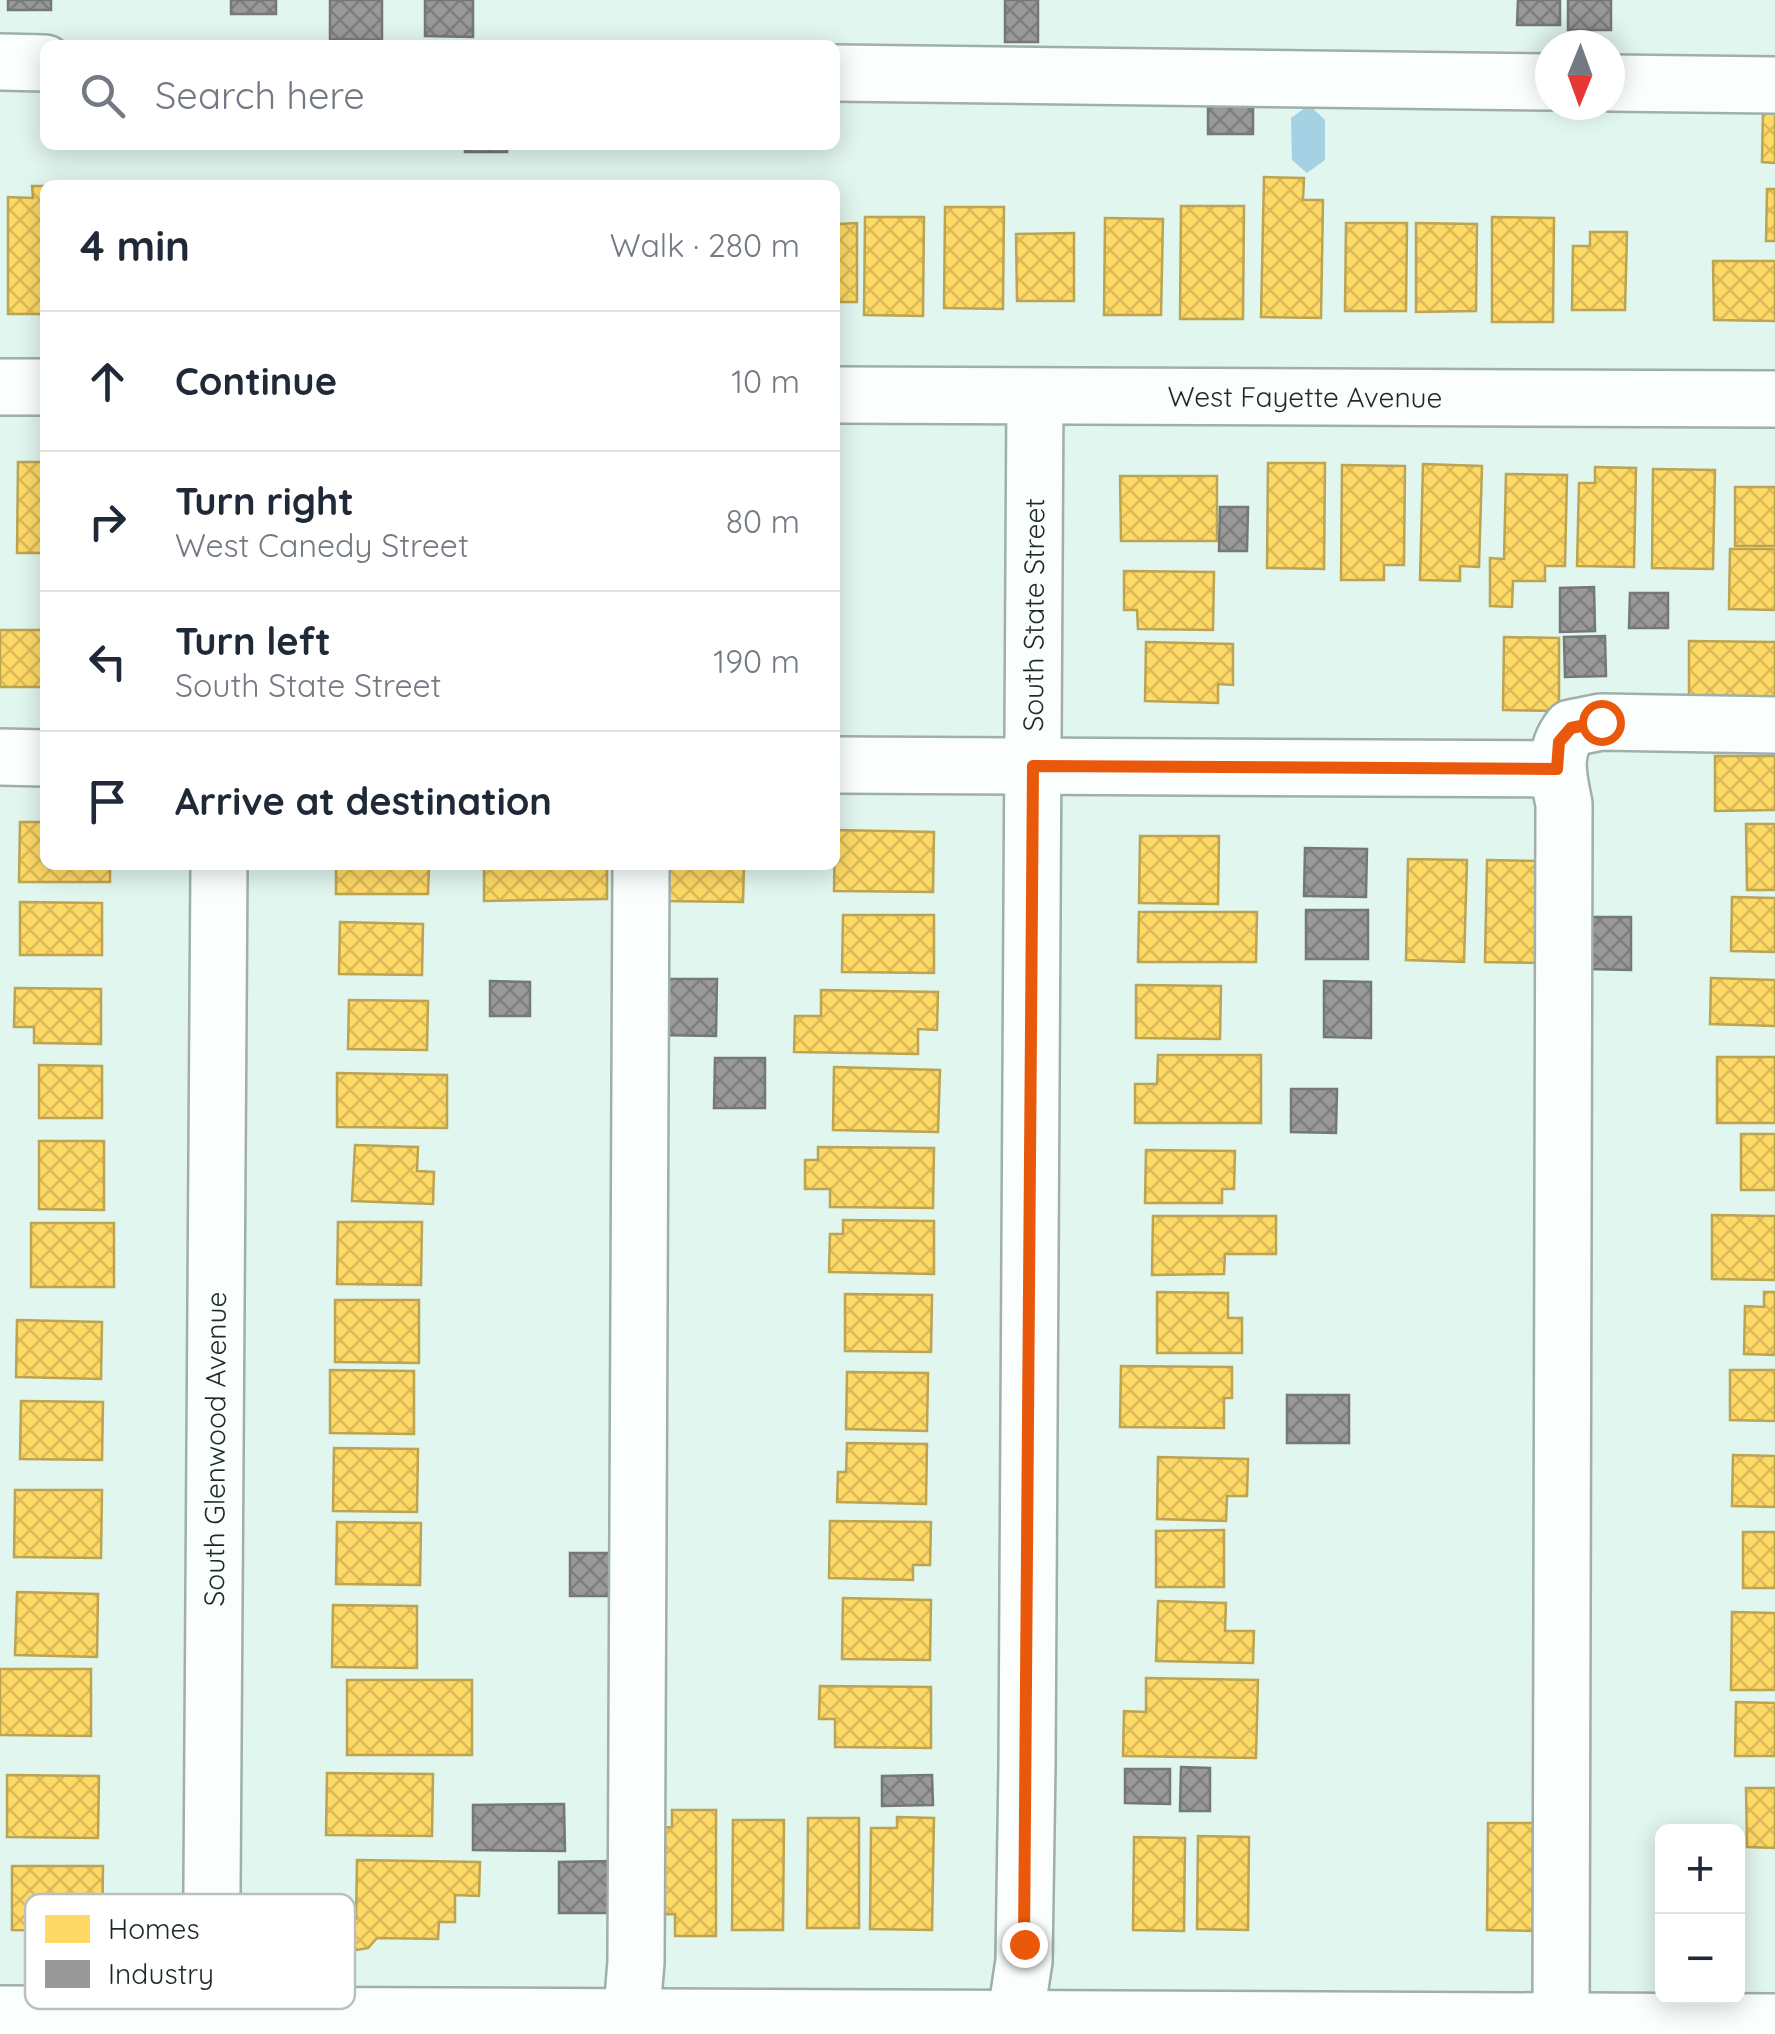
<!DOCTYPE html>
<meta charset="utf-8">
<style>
:root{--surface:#fff;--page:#f2f2f3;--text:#1f2937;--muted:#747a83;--line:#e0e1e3}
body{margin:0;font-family:Quicksand,sans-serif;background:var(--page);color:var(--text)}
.controls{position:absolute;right:30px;bottom:30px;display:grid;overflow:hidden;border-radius:15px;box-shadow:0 5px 25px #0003}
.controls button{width:90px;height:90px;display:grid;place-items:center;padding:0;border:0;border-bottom:2px solid var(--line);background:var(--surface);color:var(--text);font:50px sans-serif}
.compass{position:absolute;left:1535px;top:30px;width:90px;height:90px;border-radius:50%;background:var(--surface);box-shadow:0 5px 25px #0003;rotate:181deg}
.stop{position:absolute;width:30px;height:30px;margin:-22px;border:8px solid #ea580c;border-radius:50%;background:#fff}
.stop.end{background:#ea580c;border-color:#fff;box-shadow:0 2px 10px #0008}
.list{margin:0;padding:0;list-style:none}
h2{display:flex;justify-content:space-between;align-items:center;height:130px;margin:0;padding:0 40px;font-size:42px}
h2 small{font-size:32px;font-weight:400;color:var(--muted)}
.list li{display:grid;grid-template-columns:65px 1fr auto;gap:30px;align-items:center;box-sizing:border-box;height:140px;padding:0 40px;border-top:2px solid var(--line)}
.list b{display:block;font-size:38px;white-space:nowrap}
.list p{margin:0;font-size:32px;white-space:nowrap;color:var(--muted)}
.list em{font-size:32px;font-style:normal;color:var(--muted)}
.icon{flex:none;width:55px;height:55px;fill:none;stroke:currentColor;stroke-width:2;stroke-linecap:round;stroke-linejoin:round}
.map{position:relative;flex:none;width:1775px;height:2034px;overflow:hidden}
.search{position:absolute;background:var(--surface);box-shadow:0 5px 25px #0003;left:40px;top:40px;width:800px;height:110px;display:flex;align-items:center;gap:25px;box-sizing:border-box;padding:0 35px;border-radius:15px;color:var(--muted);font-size:38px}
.panel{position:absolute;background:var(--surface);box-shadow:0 5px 25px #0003;left:40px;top:180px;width:800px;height:690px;border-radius:15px}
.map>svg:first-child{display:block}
.water{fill:#a4d1e4}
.homes{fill:url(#homes-cross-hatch);stroke:#bba452;stroke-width:2.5}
.industry{fill:url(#industry-cross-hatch);stroke:#747876;stroke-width:2.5}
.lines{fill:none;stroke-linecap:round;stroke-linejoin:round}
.minor-casing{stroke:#9fafaa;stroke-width:60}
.minor{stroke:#fafefd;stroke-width:55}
.route{stroke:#ea580c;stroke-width:12}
.labels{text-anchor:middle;stroke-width:10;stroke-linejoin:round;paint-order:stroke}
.street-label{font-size:28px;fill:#1c2a25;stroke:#fff}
.key{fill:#fff;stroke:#bbbfbe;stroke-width:2.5}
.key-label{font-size:28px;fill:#1c2a25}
</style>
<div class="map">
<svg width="1775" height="2034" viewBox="0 0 1775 2034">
<defs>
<pattern id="homes-cross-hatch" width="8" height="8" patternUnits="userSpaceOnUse" patternTransform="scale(2.5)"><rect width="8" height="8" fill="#ffd966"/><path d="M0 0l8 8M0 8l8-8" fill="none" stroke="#daba58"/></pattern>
<pattern id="industry-cross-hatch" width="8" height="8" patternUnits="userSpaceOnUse" patternTransform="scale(2.5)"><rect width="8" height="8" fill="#999"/><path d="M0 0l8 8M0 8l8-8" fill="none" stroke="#7c7d7d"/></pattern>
</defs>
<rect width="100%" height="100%" fill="#e1f6ef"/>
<path class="water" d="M1309,105L1325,120V160L1307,173L1292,160L1291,118Z"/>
<path class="homes" d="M1763,110H1775V163L1762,162Z
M1264,177L1304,178L1303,200H1323L1321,318L1261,317Z
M32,186H45V314H8V197L33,198Z
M1767,189H1775V241H1766Z
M1181,206H1244L1243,319H1180Z
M945,207H1004L1003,309L944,308Z
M835,210L839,224L857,223V302H835Z
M865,217H924L923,316L864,315Z
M1492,217L1554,218L1553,322H1492Z
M1105,218L1163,219L1161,315H1104Z
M1346,223H1407L1406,311H1345Z
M1416,223L1477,224L1476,311L1416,312Z
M1590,232H1627L1625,310H1572L1573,246H1590Z
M1074,233V301H1017L1016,234Z
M1713,261H1775V321L1714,320Z
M18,462H45V553H17Z
M1268,463H1325L1324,569L1267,568Z
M1423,464L1482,466L1479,567L1460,566V581L1420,580Z
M1342,465L1405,466L1404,565H1384V580H1341Z
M1595,467L1636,468L1634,567L1577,566L1579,483H1595Z
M1653,469L1715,470L1713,569L1652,568Z
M1506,474L1567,475L1565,566H1545V581H1513L1512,607L1490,606V558L1504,559Z
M1120,476H1217V541H1121Z
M1735,487H1775V546H1735Z
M1730,549H1775V610L1729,609Z
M1124,571L1214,572L1213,630L1138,629L1137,610H1124Z
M0,630H45V687H0Z
M1504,637L1559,638V711L1503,710Z
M1689,641L1775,642V706L1689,705Z
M1146,642L1233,644V685L1218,684V703L1145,701Z
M1715,756H1775V810L1715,811Z
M20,822H45V865H110V882H19Z
M1746,824H1775V890H1747Z
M835,830L934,832L933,892L834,891Z
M1140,836H1219L1218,904L1139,903Z
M1408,859L1467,860L1464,962L1406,960Z
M1487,860L1546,861L1543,963L1485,962Z
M336,865H429L428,894H336Z
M484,865H607V899L484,901Z
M660,865H744L743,902L660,901Z
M1732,897L1775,898V952L1731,951Z
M20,902L102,903V955H20Z
M1139,912H1257L1256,962H1138Z
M843,915H934V973L842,972Z
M340,922L423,924L422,975L339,974Z
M1711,978L1775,980V1026L1710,1024Z
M1136,985L1221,986L1220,1039L1136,1038Z
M15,988L101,989V1044L34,1043V1027H14Z
M821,990L938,992L937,1030L918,1029V1054L794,1052L795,1016H821Z
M349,1000L428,1001L427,1050L348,1049Z
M1158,1055H1261V1123H1135V1084H1157Z
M1717,1057H1775V1123H1717Z
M39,1065L102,1066V1118H39Z
M834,1067L940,1070L938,1132L833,1130Z
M337,1073L447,1075V1128L337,1127Z
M1741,1134H1775V1190H1741Z
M39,1141H104V1210L39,1209Z
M355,1145L418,1147L417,1171L434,1172L433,1204L352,1201Z
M818,1147L934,1148L933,1208L830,1207V1189H805V1160H818Z
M1146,1150L1235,1151L1234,1189H1222V1203H1145Z
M1712,1215L1775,1216V1280L1712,1279Z
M1153,1216H1276V1254H1225L1224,1274L1152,1275Z
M843,1220L934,1221V1274L829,1272L830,1234H843Z
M338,1222H422L421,1285L337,1284Z
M31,1223H114V1287H31Z
M1157,1292L1228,1293V1318H1242V1353H1157Z
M1764,1292H1775V1355L1744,1354L1745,1306L1764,1307Z
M845,1294L932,1295L931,1352L845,1351Z
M335,1300H419V1363L335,1362Z
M17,1320L102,1322L101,1379L16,1377Z
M1121,1366L1232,1367V1398H1224V1428L1120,1427Z
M330,1370L414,1371V1434L330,1433Z
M1730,1370H1775V1421L1730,1420Z
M847,1372L928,1373L927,1431L846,1429Z
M21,1401L103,1402L102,1460L20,1459Z
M847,1443L927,1444L926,1504L837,1502L838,1472H846Z
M334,1448L418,1449L417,1512L333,1511Z
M1733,1455L1775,1456V1507L1732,1506Z
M1158,1457L1248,1459L1247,1496H1227L1226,1521L1157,1519Z
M15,1490H102L101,1558L14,1557Z
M830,1521L931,1522L930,1565H913V1580L829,1578Z
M337,1522L421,1523L420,1585L336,1584Z
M1224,1530V1587H1156V1531Z
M1743,1532H1775V1588H1743Z
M17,1592L98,1594L97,1657L15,1655Z
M843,1598L931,1600L930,1660L842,1659Z
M1158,1601L1226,1603L1225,1631H1254L1253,1663L1156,1661Z
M333,1605L417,1606V1668L332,1667Z
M1732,1612L1775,1613V1690H1731Z
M0,1669H91V1736L0,1735Z
M1146,1678L1258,1680L1256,1758L1123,1756L1124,1711L1146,1712Z
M347,1680H472V1755H347Z
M820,1686L931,1687V1748L835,1747V1719H819Z
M1736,1702L1775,1703V1756H1735Z
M327,1773L433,1774L432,1836L326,1835Z
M7,1775L99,1776L98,1838L7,1837Z
M1746,1788H1775V1848L1747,1847Z
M672,1810H716V1936H675V1914L650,1915V1828L672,1827Z
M897,1817L934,1818L932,1930L870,1929L871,1828H897Z
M808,1818H859V1928H807Z
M733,1820H784L783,1930H732Z
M1488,1823H1540L1539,1931L1487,1930Z
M1198,1836L1249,1837L1248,1930L1197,1929Z
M1134,1837L1185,1838L1184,1931L1133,1930Z
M357,1860L480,1862L479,1896L455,1895V1922H439L438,1939L377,1938L368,1948L357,1950L345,1935V1928L356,1919Z
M12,1866H103L102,1944L68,1943V1931L12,1930Z"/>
<path class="industry" d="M8,0H51V10H8Z
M231,0H276V14H231Z
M330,0H382V40L330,39Z
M425,0H473V37L425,36Z
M1005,0H1038V42H1005Z
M1518,0H1560V25H1517Z
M1568,0H1611V30H1568Z
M1208,91L1253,92V134H1208Z
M465,145H507V152H465Z
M1220,507H1248L1247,551H1219Z
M1594,587L1595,631L1560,632V588Z
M1630,593H1668V628H1629Z
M1605,636L1606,676L1565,677L1564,637Z
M1305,848L1367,849L1366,897L1304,896Z
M1306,910H1368V959H1306Z
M1588,917H1631V970L1588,969Z
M654,979H717L716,1036L653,1035Z
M490,981L530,982V1016H490Z
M1324,981L1371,982V1038L1324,1037Z
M715,1058H765V1108H714Z
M1291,1089H1337L1336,1133L1291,1132Z
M1287,1395H1349V1443H1287Z
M570,1553H613L612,1596H570Z
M1181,1767L1210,1768V1811H1180Z
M1125,1769H1170V1804L1125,1803Z
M932,1775L933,1805L882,1806V1776Z
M564,1804L565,1851L473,1850V1805Z
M614,1861V1913H559V1862Z"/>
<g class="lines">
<defs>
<g id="minor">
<path d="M0,62L45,63"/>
<path d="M835,73L1550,82"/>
<path d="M1610,83L1775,85"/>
<path d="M0,387H45"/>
<path id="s1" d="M835,395L1775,399"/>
<path d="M0,757L45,758"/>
<path d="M835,765L1557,769"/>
<path d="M0,2014L1775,2022"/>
<path d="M1561,2021L1564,804C1558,775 1552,752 1571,728L1601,722L1775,725"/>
<path id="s2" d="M211,2034L219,865"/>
<path d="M630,2034L636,1962L641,865"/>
<path id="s3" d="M1013,2034L1024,1961L1027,1765L1035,397"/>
</g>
</defs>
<use href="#minor" class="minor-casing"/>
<use href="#minor" class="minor"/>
</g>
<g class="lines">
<path class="route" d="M1024,1944L1033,766L1557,769L1559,742L1571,728L1601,722"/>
</g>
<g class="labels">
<g class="street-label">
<text dy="10" stroke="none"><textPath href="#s1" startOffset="470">West Fayette Avenue</textPath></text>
<text dy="10" stroke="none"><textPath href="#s3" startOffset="1420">South State Street</textPath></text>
<text dy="10" stroke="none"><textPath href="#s2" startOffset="585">South Glenwood Avenue</textPath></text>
</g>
</g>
<rect x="25" y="1894" width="330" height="115" rx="15" class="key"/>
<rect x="45" y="1915" width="45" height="28" fill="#ffd966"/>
<rect x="45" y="1960" width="45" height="28" fill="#999"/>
<g class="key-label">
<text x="108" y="1939">Homes</text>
<text x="108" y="1984">Industry</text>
</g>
</svg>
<div class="controls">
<button>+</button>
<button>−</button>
</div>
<svg class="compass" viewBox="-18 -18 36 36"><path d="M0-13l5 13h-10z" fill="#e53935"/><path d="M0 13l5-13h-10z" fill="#747a83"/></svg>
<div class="stop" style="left:1601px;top:722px"></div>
<div class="stop end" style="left:1024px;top:1944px"></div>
<div class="search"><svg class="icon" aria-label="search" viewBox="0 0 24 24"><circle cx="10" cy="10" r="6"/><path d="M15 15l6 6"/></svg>Search here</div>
<section class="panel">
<h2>4 min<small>Walk · 280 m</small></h2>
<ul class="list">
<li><svg class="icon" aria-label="ahead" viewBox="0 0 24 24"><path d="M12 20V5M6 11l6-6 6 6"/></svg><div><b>Continue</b></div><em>10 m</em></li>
<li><svg class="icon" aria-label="right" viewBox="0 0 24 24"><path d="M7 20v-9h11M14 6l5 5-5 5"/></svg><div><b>Turn right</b><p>West Canedy Street</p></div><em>80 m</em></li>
<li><svg class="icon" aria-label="left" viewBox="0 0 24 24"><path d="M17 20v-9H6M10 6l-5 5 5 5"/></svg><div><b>Turn left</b><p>South State Street</p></div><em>190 m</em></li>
<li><svg class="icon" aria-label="arrive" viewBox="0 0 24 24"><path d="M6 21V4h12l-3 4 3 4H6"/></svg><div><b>Arrive at destination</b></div></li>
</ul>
</section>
</div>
